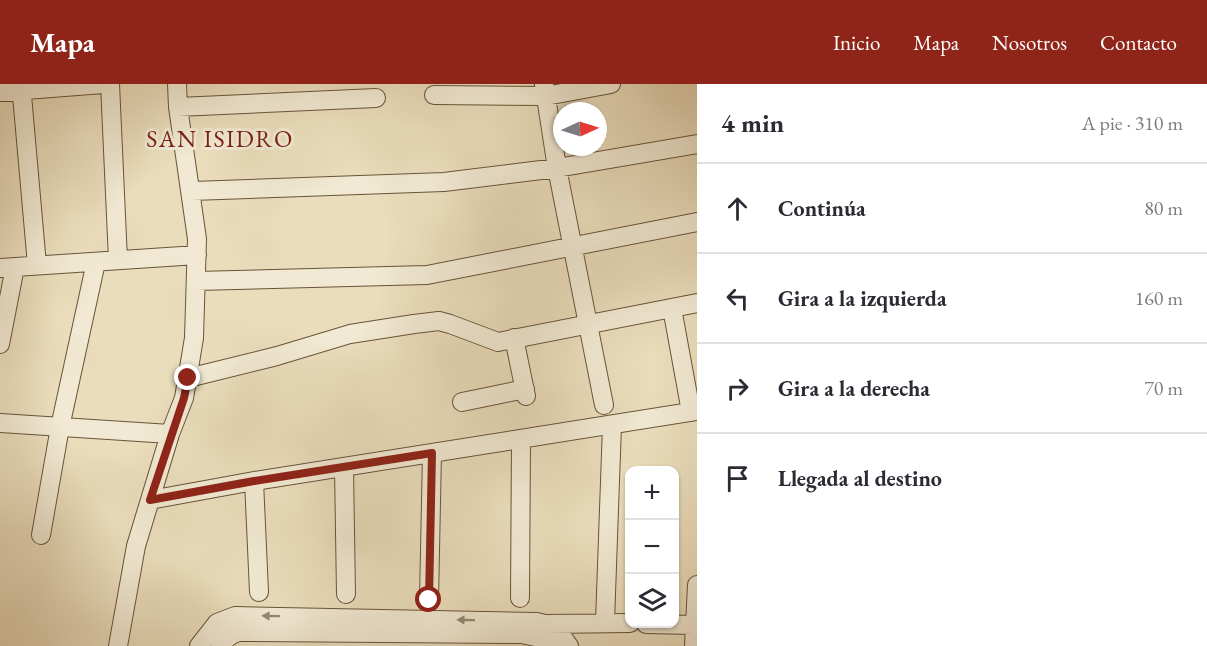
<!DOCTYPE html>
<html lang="es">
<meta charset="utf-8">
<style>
:root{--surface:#fff;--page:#f7f7f7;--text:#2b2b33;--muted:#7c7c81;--line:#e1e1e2;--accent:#8f2418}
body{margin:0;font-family:"EB Garamond",serif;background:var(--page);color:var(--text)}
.controls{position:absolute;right:18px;bottom:18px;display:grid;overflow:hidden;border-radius:12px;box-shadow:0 2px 4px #0004}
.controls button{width:54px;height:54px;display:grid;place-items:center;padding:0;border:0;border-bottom:2px solid var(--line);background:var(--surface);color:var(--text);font:30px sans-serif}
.compass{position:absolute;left:553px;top:18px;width:54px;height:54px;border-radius:50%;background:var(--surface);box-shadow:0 2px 4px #0004;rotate:86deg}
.stop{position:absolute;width:18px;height:18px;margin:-14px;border:4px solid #8f2418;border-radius:50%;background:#fff}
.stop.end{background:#8f2418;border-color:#fff;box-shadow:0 2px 6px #0008}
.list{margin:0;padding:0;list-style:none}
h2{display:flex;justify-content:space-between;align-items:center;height:78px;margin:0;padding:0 24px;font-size:26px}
h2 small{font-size:20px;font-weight:400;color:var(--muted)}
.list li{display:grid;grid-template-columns:39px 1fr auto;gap:18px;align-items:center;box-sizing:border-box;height:90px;padding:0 24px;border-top:2px solid var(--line)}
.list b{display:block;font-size:22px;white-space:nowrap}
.list em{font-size:20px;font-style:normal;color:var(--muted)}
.icon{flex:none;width:33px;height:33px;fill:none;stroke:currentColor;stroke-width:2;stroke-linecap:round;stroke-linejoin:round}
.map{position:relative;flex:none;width:697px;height:562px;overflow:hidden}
header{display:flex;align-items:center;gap:36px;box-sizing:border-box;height:84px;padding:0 30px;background:var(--accent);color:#fff}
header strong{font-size:28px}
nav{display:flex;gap:33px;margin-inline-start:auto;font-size:21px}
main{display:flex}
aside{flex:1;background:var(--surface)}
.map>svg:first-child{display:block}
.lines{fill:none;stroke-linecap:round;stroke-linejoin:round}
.minor-casing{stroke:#685439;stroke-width:20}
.minor{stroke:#f1e9d3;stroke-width:18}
.oneway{fill:#978870}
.route{stroke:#8f2418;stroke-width:8}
.labels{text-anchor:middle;stroke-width:6;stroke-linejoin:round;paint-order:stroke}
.neighbourhood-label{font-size:24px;letter-spacing:1.5px;fill:#7a1f14;stroke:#f1e9d3}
</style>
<header>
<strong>Mapa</strong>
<nav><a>Inicio</a><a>Mapa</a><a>Nosotros</a><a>Contacto</a></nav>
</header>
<main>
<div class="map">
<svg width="697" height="562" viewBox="0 0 697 562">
<rect width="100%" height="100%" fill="#eaddbc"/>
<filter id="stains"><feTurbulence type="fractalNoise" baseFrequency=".00333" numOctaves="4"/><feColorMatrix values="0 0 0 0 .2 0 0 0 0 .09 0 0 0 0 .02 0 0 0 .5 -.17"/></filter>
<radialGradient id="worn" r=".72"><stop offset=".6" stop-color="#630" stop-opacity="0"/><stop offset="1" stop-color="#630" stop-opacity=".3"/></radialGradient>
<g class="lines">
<defs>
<path id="minor" d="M21,0L37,181
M110,0L118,176
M544,0L557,84L604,321
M0,8L103,0
M434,11L546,12L611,0
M178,23L376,14
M192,107L444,98L557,84L697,60
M0,184L197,171
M196,197L427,191L697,138
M672,224L691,328
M514,254L526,312
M0,260L15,183
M188,294L277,272L350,250L414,240L439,237L450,240L498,258L697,219
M462,318L525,305
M0,339L170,350
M344,383L346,510
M254,397L259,508
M150,416L254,397L697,327
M41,451L60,343L96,178
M520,514L521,355
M429,516L432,369
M605,538L612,341
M546,540L630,539
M646,540L695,541
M118,562L136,462L170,350L184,314L194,254L197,155L178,23L177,0
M199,562L217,539L235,532L537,538C553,541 560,549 569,562
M220,562C226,555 230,550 239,548L522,550L540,554L551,562
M694,562L697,501"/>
</defs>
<use href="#minor" class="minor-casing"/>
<use href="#minor" class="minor"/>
</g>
<defs><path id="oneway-solid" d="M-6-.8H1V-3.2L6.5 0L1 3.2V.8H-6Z" transform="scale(1.5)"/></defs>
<g class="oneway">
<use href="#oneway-solid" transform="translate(271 532) rotate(-179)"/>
<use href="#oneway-solid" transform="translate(466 536) rotate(-179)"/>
</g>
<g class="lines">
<path class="route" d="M188,294L184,314L150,416L254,397L432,369L429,516"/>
</g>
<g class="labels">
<g class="neighbourhood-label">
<text x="220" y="63">SAN ISIDRO</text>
</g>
</g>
<rect width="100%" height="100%" filter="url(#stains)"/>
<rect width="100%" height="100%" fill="url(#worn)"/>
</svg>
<div class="controls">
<button>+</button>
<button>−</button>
<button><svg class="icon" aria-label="layers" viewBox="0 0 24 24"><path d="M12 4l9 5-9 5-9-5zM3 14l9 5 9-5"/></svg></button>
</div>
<svg class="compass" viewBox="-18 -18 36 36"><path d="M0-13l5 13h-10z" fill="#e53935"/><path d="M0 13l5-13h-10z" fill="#7c7c81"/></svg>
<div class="stop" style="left:429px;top:516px"></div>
<div class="stop end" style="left:188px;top:294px"></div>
</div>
<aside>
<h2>4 min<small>A pie · 310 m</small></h2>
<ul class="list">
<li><svg class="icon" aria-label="ahead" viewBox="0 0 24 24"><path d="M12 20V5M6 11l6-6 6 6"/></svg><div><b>Continúa</b></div><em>80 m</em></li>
<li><svg class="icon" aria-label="left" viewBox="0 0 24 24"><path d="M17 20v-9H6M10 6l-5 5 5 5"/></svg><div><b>Gira a la izquierda</b></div><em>160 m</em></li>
<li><svg class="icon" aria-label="right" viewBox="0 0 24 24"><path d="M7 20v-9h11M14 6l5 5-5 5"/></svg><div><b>Gira a la derecha</b></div><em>70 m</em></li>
<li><svg class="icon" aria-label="arrive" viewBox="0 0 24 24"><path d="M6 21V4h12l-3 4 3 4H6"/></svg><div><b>Llegada al destino</b></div></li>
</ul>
</aside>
</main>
